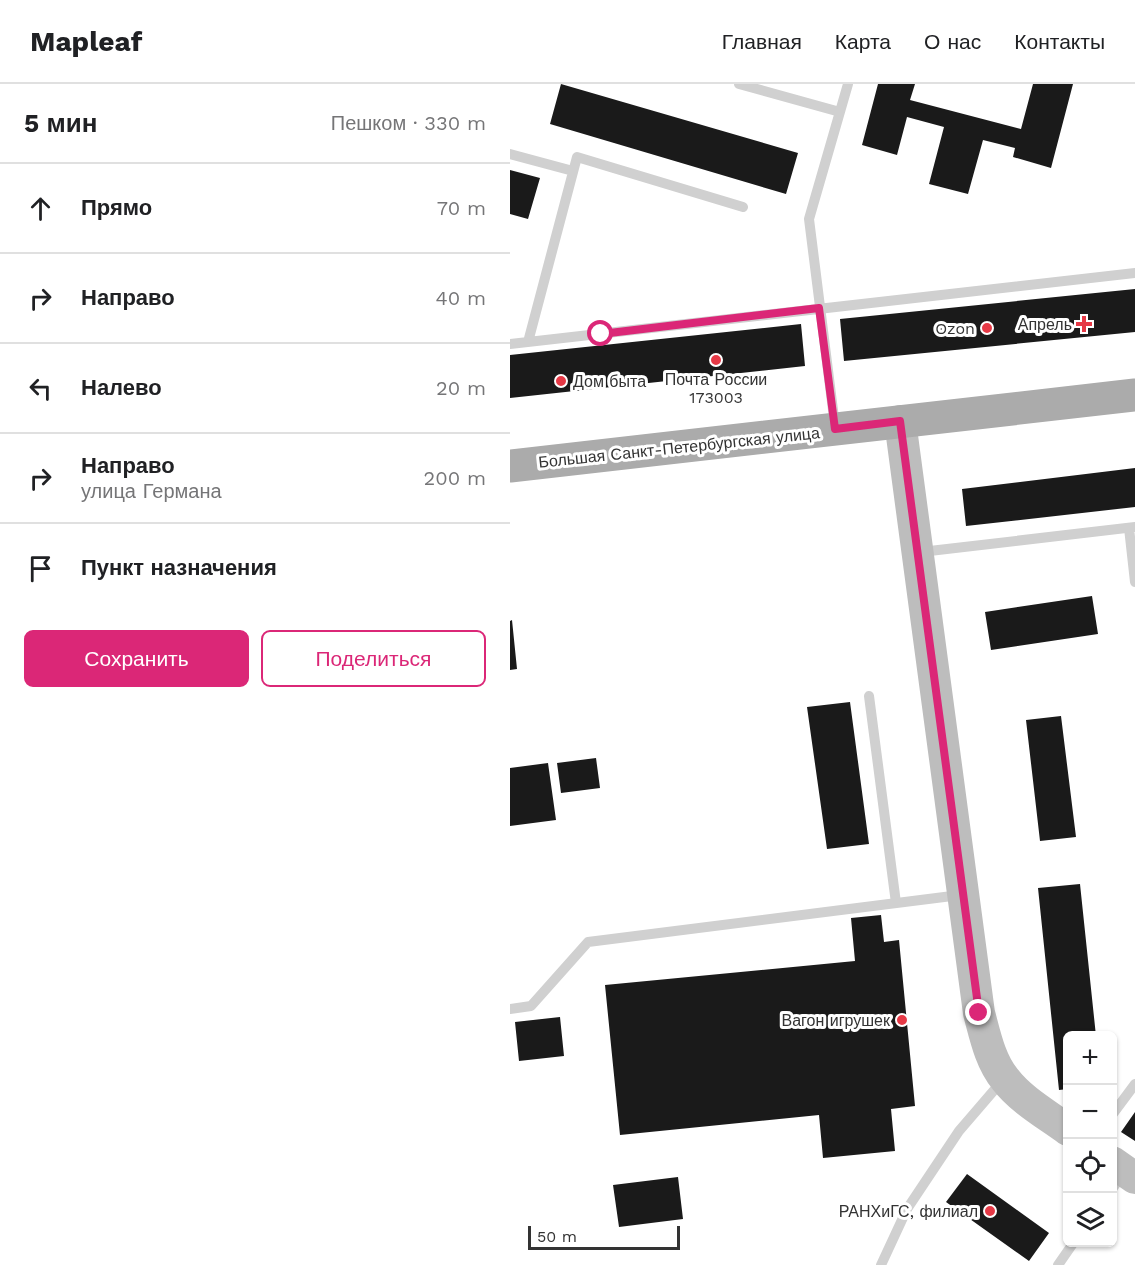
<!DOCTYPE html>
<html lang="ru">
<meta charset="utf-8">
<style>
:root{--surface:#fff;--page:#f6f6f6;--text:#202124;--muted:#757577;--line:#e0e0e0;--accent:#db2777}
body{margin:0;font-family:"Work Sans",sans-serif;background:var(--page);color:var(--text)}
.controls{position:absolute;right:18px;bottom:18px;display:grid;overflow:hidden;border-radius:9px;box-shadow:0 2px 4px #0004}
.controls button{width:54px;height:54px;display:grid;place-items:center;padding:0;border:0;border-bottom:2px solid var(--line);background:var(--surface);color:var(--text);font:30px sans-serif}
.scale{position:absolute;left:18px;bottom:15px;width:152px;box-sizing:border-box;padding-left:6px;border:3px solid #333;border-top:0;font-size:16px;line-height:21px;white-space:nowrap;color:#333;-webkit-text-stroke:4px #fff;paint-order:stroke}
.stop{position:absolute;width:18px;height:18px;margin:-14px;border:4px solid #db2777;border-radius:50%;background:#fff}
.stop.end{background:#db2777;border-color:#fff;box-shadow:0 2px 6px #0008}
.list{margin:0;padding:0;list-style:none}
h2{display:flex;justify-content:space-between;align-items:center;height:78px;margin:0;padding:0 24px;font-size:26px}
h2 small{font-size:20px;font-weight:400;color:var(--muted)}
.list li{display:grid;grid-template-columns:39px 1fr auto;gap:18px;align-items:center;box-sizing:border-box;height:90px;padding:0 24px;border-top:2px solid var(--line)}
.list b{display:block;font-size:22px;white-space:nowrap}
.list p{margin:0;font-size:20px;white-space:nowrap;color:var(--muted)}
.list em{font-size:20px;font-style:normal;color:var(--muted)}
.actions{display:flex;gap:12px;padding:18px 24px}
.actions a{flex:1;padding:14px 0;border:2px solid var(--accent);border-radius:9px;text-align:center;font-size:21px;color:var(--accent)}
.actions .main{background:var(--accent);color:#fff}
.icon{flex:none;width:33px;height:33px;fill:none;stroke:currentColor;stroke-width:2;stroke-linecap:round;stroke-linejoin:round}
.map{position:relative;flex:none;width:625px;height:1181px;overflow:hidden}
header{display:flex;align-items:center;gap:36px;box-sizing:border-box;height:84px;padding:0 30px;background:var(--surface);border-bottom:2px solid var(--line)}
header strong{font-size:28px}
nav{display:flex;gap:33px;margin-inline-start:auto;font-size:21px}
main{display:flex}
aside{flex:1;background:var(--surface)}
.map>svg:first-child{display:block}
.building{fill:#1a1a1a}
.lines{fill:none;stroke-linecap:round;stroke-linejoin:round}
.service{stroke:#d0d0d0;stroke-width:10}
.secondary{stroke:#bdbdbd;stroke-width:32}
.primary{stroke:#ababab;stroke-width:33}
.route{stroke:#db2777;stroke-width:8}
.poi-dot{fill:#e63946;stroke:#fff;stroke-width:2}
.labels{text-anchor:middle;stroke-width:6;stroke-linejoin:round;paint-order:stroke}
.poi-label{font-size:16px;fill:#333;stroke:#fff;text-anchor:end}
.street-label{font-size:16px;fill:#333;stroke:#fff}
</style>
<header>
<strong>Mapleaf</strong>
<nav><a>Главная</a><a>Карта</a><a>О нас</a><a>Контакты</a></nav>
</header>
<main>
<aside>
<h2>5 мин<small>Пешком · 330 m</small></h2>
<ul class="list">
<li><svg class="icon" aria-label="ahead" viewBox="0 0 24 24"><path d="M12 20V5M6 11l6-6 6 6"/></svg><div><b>Прямо</b></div><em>70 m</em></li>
<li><svg class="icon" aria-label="right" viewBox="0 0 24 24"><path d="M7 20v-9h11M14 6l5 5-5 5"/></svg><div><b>Направо</b></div><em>40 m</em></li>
<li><svg class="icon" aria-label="left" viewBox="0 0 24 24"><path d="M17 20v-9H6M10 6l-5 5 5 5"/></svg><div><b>Налево</b></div><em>20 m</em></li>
<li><svg class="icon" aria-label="right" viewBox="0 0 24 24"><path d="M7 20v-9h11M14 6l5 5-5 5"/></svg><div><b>Направо</b><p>улица Германа</p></div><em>200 m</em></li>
<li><svg class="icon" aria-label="arrive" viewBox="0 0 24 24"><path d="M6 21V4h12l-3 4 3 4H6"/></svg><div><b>Пункт назначения</b></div></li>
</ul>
<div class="actions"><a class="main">Сохранить</a><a>Поделиться</a></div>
</aside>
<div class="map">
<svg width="625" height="1181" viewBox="0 0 625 1181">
<rect width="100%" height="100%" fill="#fff"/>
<path class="building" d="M51,0L288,69L276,110L40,40Z
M368,0H405L400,16L511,45L523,0H563L541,84L503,73L505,64L473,56L458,110L419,100L434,43L397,33L387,71L352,61Z
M0,86L30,94L18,135L0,130Z
M625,205V248L334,277L330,235Z
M291,240L295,282L0,314V271Z
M625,384V423L456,442L452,405Z
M582,512L588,550L481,566L475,528Z
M2,536L7,585L0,586V537Z
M340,618L359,760L317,765L297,623Z
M551,632L566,753L530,757L516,636Z
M86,674L90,704L51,709L47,679Z
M38,679L46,736L0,742V684Z
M570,800L586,952H558V1005L549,1006L528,804Z
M371,831L374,858L389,856L405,1022L381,1025L385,1067L313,1074L309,1031L110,1051L95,901L345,877L341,834Z
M50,933L54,972L9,977L5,938Z
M625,1028V1057L611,1048Z
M457,1090L539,1149L519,1177L436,1118Z
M168,1093L173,1135L109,1143L103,1101Z"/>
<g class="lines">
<path class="service" d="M229,0L330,28
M0,70L63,87
M18,258L67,73L233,123
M0,260L625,189
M325,342L299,135L338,0
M619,444L625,498
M411,468L625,443
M359,612L386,819
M0,925L21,922L78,858L450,811
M602,1031L625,1000
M602,1105L613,1090
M371,1181L397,1125L449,1047L492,997
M548,1181L564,1158"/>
<path class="secondary" d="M390,337L469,929C475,951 480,977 495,995C511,1016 536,1030 558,1046
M602,1078L625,1094"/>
<path class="primary" d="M0,382L625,311"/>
</g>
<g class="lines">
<path class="route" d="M91,250L309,224L325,345L390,337L469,929"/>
</g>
<g class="poi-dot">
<path d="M571 231h6v6h6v6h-6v6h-6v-6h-6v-6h6z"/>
<circle cx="477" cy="244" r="6"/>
<circle cx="206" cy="276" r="6"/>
<circle cx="51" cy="297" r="6"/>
<circle cx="392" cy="936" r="6"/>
<circle cx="480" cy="1127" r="6"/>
</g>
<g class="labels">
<g class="poi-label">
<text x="562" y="246">Апрель</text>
<text x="465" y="250">Ozon</text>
<text x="206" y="301" text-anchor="middle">Почта России<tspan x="206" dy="18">173003</tspan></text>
<text x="63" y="303" text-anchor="start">Дом быта</text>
<text x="380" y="942">Вагон игрушек</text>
<text x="468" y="1133">РАНХиГС, филиал</text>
</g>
<g class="street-label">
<text transform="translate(169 363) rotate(-6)" y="6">Большая Санкт-Петербургская улица</text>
</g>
</g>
</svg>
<div class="controls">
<button>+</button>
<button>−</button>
<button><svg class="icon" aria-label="locate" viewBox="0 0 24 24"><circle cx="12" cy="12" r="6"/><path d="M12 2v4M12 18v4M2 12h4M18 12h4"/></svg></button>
<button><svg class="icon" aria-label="layers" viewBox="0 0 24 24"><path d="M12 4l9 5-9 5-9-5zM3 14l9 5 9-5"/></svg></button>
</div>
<div class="scale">50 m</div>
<div class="stop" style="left:91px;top:250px"></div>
<div class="stop end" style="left:469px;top:929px"></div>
</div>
</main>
